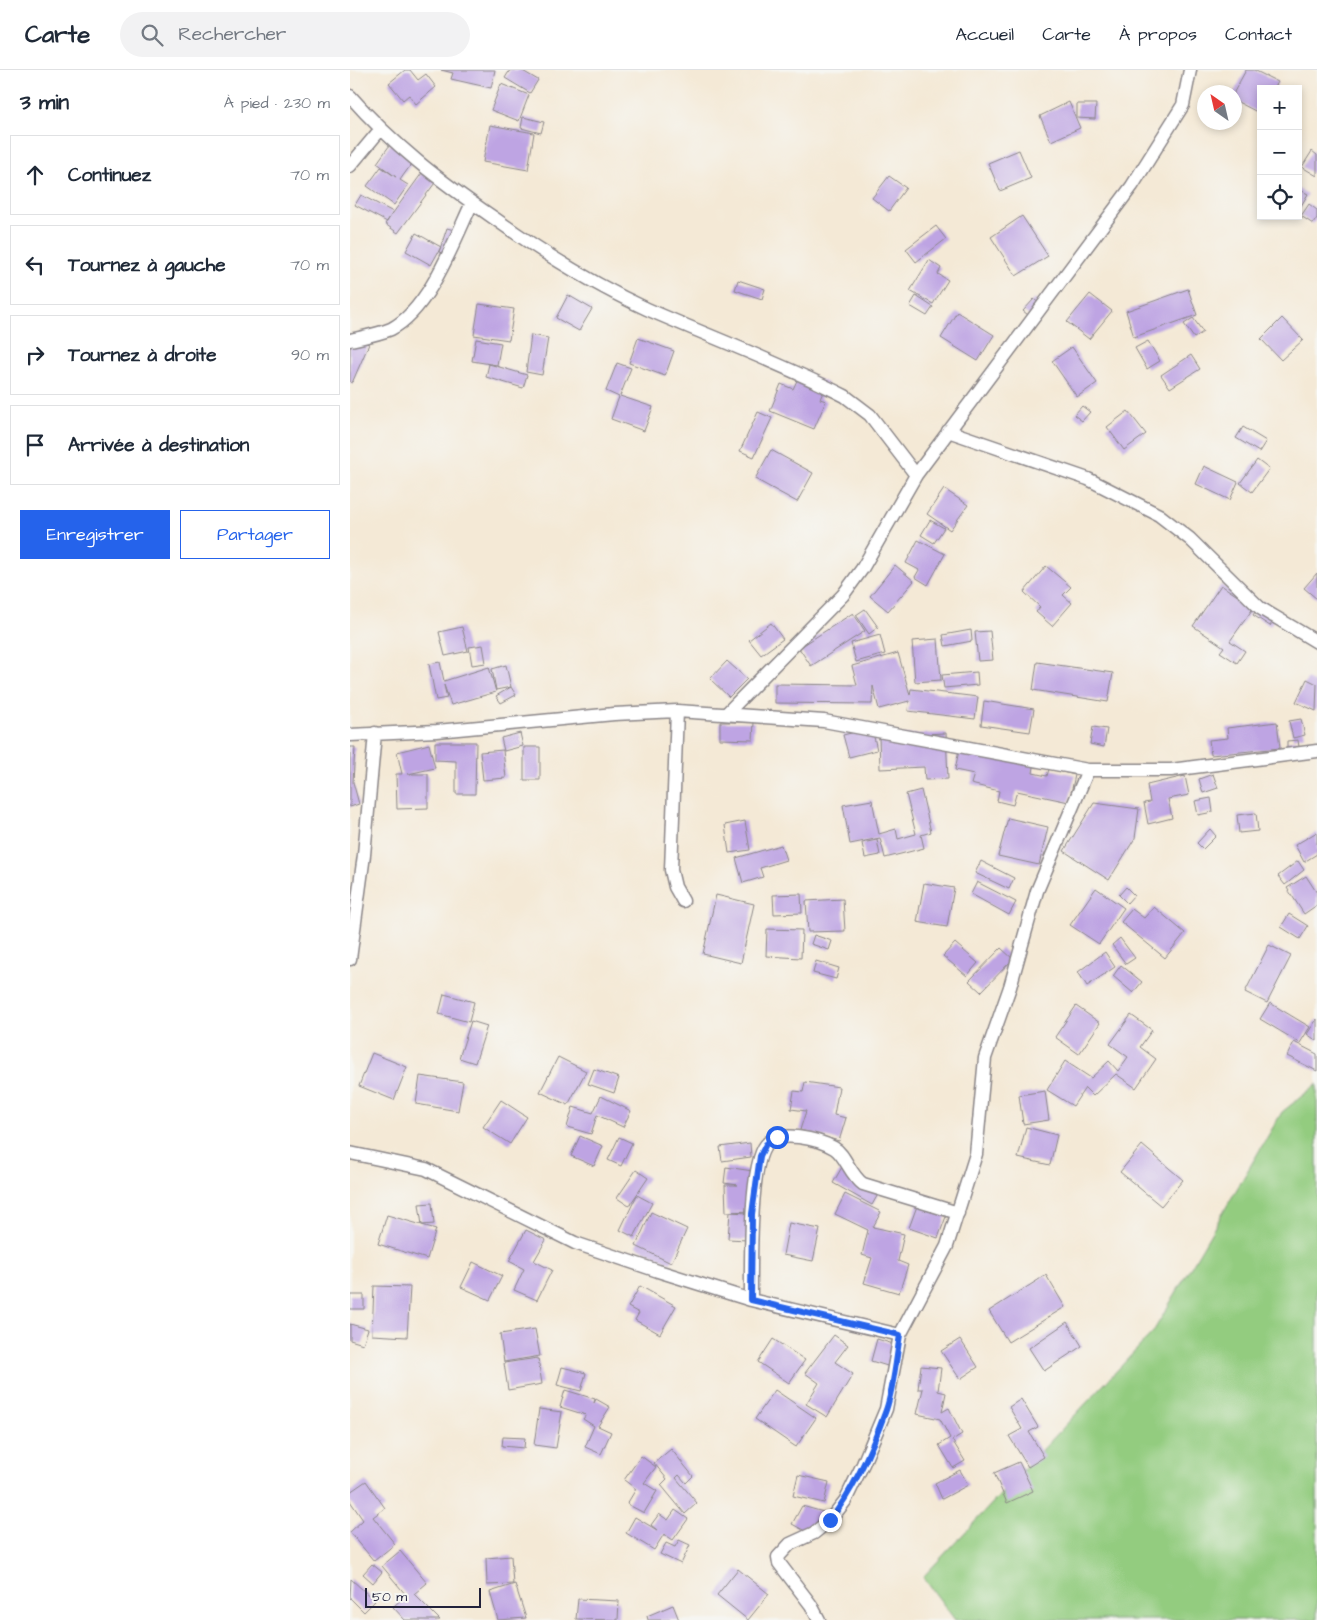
<!DOCTYPE html>
<html lang="fr">
<meta charset="utf-8">
<style>
:root{--surface:#fff;--page:#f2f2f3;--text:#1f2937;--muted:#747a83;--line:#e0e1e3;--accent:#2563eb}
body{margin:0;font-family:"Architects Daughter",sans-serif;background:var(--page);color:var(--text)}
.controls{position:absolute;right:15px;top:15px;display:grid;overflow:hidden;border-radius:0px;box-shadow:0 2px 8px #0003}
.controls button{width:45px;height:45px;display:grid;place-items:center;padding:0;border:0;border-bottom:1px solid var(--line);background:var(--surface);color:var(--text);font:25px sans-serif}
.compass{position:absolute;left:847px;top:15px;width:45px;height:45px;border-radius:50%;background:var(--surface);box-shadow:0 2px 8px #0003;rotate:326deg}
.scale{position:absolute;left:15px;bottom:12px;width:116px;box-sizing:border-box;padding-left:5px;border:2px solid #22223b;border-top:0;font-size:14px;line-height:18px;white-space:nowrap;color:#22223b;-webkit-text-stroke:4px #f6f6f2;paint-order:stroke}
.stop{position:absolute;width:15px;height:15px;margin:-11px;border:4px solid #2563eb;border-radius:50%;background:#fff}
.stop.end{background:#2563eb;border-color:#fff;box-shadow:0 1px 5px #0008}
.list{margin:0;padding:0;list-style:none}
h2{display:flex;justify-content:space-between;align-items:center;height:65px;margin:0;padding:0 20px;font-size:21px}
h2 small{font-size:16px;font-weight:400;color:var(--muted)}
.list li{display:grid;grid-template-columns:32px 1fr auto;gap:15px;align-items:center;box-sizing:border-box;height:80px;margin:0 10px 10px;padding:0 10px;border:1px solid var(--line);border-radius:0px}
.list b{display:block;font-size:19px;white-space:nowrap}
.list em{font-size:16px;font-style:normal;color:var(--muted)}
.actions{display:flex;gap:10px;padding:15px 20px}
.actions a{flex:1;padding:11px 0;border:1px solid var(--accent);border-radius:0px;text-align:center;font-size:18px;color:var(--accent)}
.actions .main{background:var(--accent);color:#fff}
.icon{flex:none;width:28px;height:28px;fill:none;stroke:currentColor;stroke-width:2;stroke-linecap:round;stroke-linejoin:round}
.map{position:relative;flex:none;width:967px;height:1550px;overflow:hidden}
header{display:flex;align-items:center;gap:30px;box-sizing:border-box;height:70px;padding:0 25px;background:var(--surface);border-bottom:1px solid var(--line)}
header strong{font-size:24px}
nav{display:flex;gap:28px;margin-inline-start:auto;font-size:18px}
.search{width:350px;height:45px;background:var(--page);display:flex;align-items:center;gap:12px;box-sizing:border-box;padding:0 18px;border-radius:28px;color:var(--muted);font-size:19px}
main{display:flex}
aside{flex:1;background:var(--surface)}
.map>svg:first-child{display:block}
.green{fill:#93cc7f;stroke:#5a775d}
.building{fill:#bea4e3}
.lines{fill:none;stroke-linecap:round;stroke-linejoin:round}
.street-casing{stroke:#8b8688;stroke-width:15}
.street{stroke:#fff;stroke-width:12}
.route{stroke:#2563eb;stroke-width:6}
</style>
<header>
<strong>Carte</strong>
<div class="search"><svg class="icon" aria-label="search" viewBox="0 0 24 24"><circle cx="10" cy="10" r="6"/><path d="M15 15l6 6"/></svg>Rechercher</div>
<nav><a>Accueil</a><a>Carte</a><a>À propos</a><a>Contact</a></nav>
</header>
<main>
<aside>
<h2>3 min<small>À pied · 230 m</small></h2>
<ul class="list">
<li><svg class="icon" aria-label="ahead" viewBox="0 0 24 24"><path d="M12 20V5M6 11l6-6 6 6"/></svg><div><b>Continuez</b></div><em>70 m</em></li>
<li><svg class="icon" aria-label="left" viewBox="0 0 24 24"><path d="M17 20v-9H6M10 6l-5 5 5 5"/></svg><div><b>Tournez à gauche</b></div><em>70 m</em></li>
<li><svg class="icon" aria-label="right" viewBox="0 0 24 24"><path d="M7 20v-9h11M14 6l5 5-5 5"/></svg><div><b>Tournez à droite</b></div><em>90 m</em></li>
<li><svg class="icon" aria-label="arrive" viewBox="0 0 24 24"><path d="M6 21V4h12l-3 4 3 4H6"/></svg><div><b>Arrivée à destination</b></div></li>
</ul>
<div class="actions"><a class="main">Enregistrer</a><a>Partager</a></div>
</aside>
<div class="map">
<svg width="967" height="1550" viewBox="0 0 967 1550">
<rect width="100%" height="100%" fill="#f6f6f2"/>
<filter id="ink" filterUnits="userSpaceOnUse"><feTurbulence type="fractalNoise" baseFrequency=".02" numOctaves="2"/><feDisplacementMap in="SourceGraphic" scale="10" xChannelSelector="R" yChannelSelector="G"/><feConvolveMatrix kernelMatrix="1 2 1 2 8 2 1 2 1" color-interpolation-filters="sRGB"/></filter>
<filter id="wash" filterUnits="userSpaceOnUse"><feTurbulence type="fractalNoise" baseFrequency=".0096" numOctaves="4" result="noise"/><feDisplacementMap in="SourceGraphic" scale="20" xChannelSelector="R" yChannelSelector="G"/><feGaussianBlur stdDeviation="1.12" result="paint"/><feColorMatrix in="noise" values="0 0 0 0 0 0 0 0 0 0 0 0 0 0 0 0 0 1.4 0 .05"/><feComposite in="paint" operator="in"/></filter>
<g filter="url(#wash)">
<rect width="100%" height="100%" fill="#f4e9d6"/>
<path class="green" d="M967,1014V1550H605L573,1507L803,1262L932,1042Z"/>
<g id="blocks">
<path class="building" d="M55,0H60L68,10L76,4L86,17L66,34L59,25L53,30L39,13Z
M91,0H145L141,18L101,9L103,3Z
M160,0H171L188,10L180,23L155,8Z
M896,0H904L928,12L924,19H911V44L884,30V22Z
M151,14L179,25L169,51L141,40Z
M719,32L730,58L701,71L690,46Z
M727,34H746L745,49L727,48Z
M173,47L194,52L191,63L171,58Z
M140,55L184,63L178,100L133,92Z
M42,72L65,89L50,110L58,115L44,135L17,116L31,97L46,107L27,93Z
M669,80L681,108L650,121L638,93Z
M962,81L967,85V106L952,97Z
M77,96L90,106L48,163L35,154Z
M539,106L556,118L539,141L522,128Z
M948,119L958,124L948,141Z
M11,125L43,142L37,152L5,135Z
M959,134L967,140V148L963,154L951,146Z
M672,146L698,186L666,206L641,167Z
M586,156L596,169L566,192L556,179Z
M97,158L111,162L103,187L89,182Z
M66,163L91,177L81,195L56,181Z
M579,190L591,198L588,204L598,210L583,234L560,221Z
M388,210L415,219L412,229L385,220Z
M838,219L847,245L784,267L776,241Z
M740,224L762,241L739,269L717,252Z
M218,225L242,239L229,261L206,248Z
M566,226L583,237L577,246L560,236Z
M684,229L693,237L682,248L673,241Z
M129,234L164,239L159,270L124,265Z
M607,242L644,265L628,291L591,268Z
M843,248L853,262L844,268L834,254Z
M932,248L953,270L931,290L911,269Z
M181,265L198,268L192,305L176,302Z
M0,267L19,274L2,313L0,312Z
M288,268L324,281L315,306L279,293Z
M126,269L151,273L147,295L122,291Z
M798,271L810,291L797,299L785,278Z
M722,277L747,313L727,327L702,291Z
M841,285L850,299L820,318L811,305Z
M267,293L281,298L270,326L303,337L294,361L261,349L269,327L256,321Z
M139,294L177,305L173,318L136,307Z
M451,302L477,313L470,329L476,331L464,359L420,341L431,314L443,319Z
M732,336L740,342L732,351L724,345Z
M778,341L796,364L774,380L757,357Z
M408,342L422,348L404,387L390,381Z
M893,357L916,371L909,382L886,368Z
M421,380L463,403L447,432L405,409Z
M907,390L919,399L902,422L890,413Z
M854,396L888,412L880,430L846,414Z
M594,419L618,435L600,460L577,444Z
M580,450L594,458L584,473L571,465Z
M568,470L595,484L578,515L565,507L569,500L556,493Z
M545,495L564,511L538,541L520,526Z
M696,496L721,517L713,525L722,533L702,556L686,542L690,537L674,522Z
M967,503V529L954,518Z
M871,515L904,537L880,571L895,581L887,593L870,582L874,577L843,556Z
M912,531L929,542L920,556L903,545Z
M515,539L528,557L519,564L506,545Z
M503,543L515,561L461,596L449,578Z
M421,553L433,569L411,585L399,570Z
M112,557L118,581L95,586L89,562Z
M621,560L622,571L595,576L593,565Z
M640,561L643,590L628,591L625,562Z
M530,565L535,584L506,592L501,573Z
M588,569L591,610L565,612L562,571Z
M133,575L136,593L122,595L119,577Z
M548,583L560,625L561,619L628,627L625,649L558,641L559,631L529,639L523,616L522,634L425,633V614L507,615L502,596Z
M377,591L397,609L379,627L360,609Z
M90,592L94,611L139,597L146,622L101,635L94,615L97,628L86,630L79,594Z
M687,592L763,603L758,632L683,620Z
M156,595L161,617L166,625L151,633L146,626L161,617L146,620L142,599Z
M627,602L628,615L594,618L592,605Z
M957,609L967,614L966,641L946,632Z
M634,631L684,639L680,662L631,655Z
M951,649L955,665L943,668L939,651Z
M370,652H404L403,670L370,669Z
M927,652L930,678L861,685L859,670L878,668L877,658Z
M743,657L757,659L754,677L740,674Z
M522,658L527,680L499,687L493,665Z
M170,663L173,676L154,681L151,668Z
M596,663L598,709L575,710L574,697L530,699L529,666Z
M948,670L949,677L937,678V671Z
M85,672H126L125,724H106V691L85,690Z
M79,674L85,698L58,704H78V738L47,739L46,704H52L47,682Z
M610,675L685,691L683,703L697,706L699,699L725,705L719,732L667,721L663,735L647,731L649,721L621,714L624,704L605,700Z
M0,677H5L3,712L9,734L0,737Z
M174,677H190V710H174Z
M153,680L156,708L133,710L130,682Z
M863,704L868,718L853,723L849,709Z
M835,706L839,725L818,729L822,748L798,754L794,733L800,732L797,715Z
M571,720L581,762L571,765L574,778L535,788L530,768L500,774L493,735L522,730L529,764L546,759L548,769L566,764L556,724Z
M861,728L863,742L848,745L845,731Z
M744,733L789,739L785,768L759,810L714,781Z
M906,743L908,761L889,763L887,745Z
M658,748L698,757L689,795L648,786Z
M395,751L400,780L379,783L375,755Z
M860,759L866,766L853,779L847,773Z
M967,762V784L954,792L945,775Z
M527,770L530,785L515,788L512,773Z
M431,775L436,790L410,798L413,807L393,813L386,788Z
M631,791L664,808L659,819L625,803Z
M948,791L954,800L935,815L928,806Z
M956,806L967,823V835L954,844L937,818Z
M627,812L666,832L659,845L621,824Z
M574,813L604,818L597,857L567,852Z
M776,817L784,825L777,833L769,825Z
M746,818L774,838L749,874L720,855Z
M451,824L452,843L424,844L423,825Z
M366,825L404,834L391,893L353,884Z
M493,829L495,861L458,862L456,831Z
M804,837L835,863L815,888L771,852L782,839L794,848Z
M939,844L958,856L950,869L931,857Z
M417,859L452,860L451,888L416,886Z
M464,865L482,871L479,880L461,874Z
M770,868L785,888L776,894L762,875Z
M605,873L628,893L617,906L593,886Z
M919,875L941,886L917,933L895,922Z
M651,878L663,889L631,922L619,911Z
M755,882L765,897L737,916L728,902Z
M466,891L489,898L486,909L463,903Z
M771,895L792,912L783,923L763,906Z
M94,924L124,932L119,952L89,944Z
M920,933L960,957L950,973L910,949Z
M726,936L750,953L729,984L705,967Z
M781,945L802,960L790,977L806,989L786,1018L766,1004L743,1026L735,1018L723,1036L697,1020L715,991L741,1008L759,991L768,1001L778,987L760,974Z
M967,949V971L957,964Z
M121,951L137,956L125,993L109,988Z
M944,972L967,984V1001L937,986Z
M22,983L57,997L44,1030L9,1016Z
M208,987L236,1001L218,1035L190,1022Z
M244,999L269,1008L264,1023L238,1014Z
M70,1006L113,1012L108,1041L66,1034Z
M455,1012L489,1017L484,1045L496,1048L489,1071L450,1060L456,1041L441,1039L444,1021L453,1022Z
M695,1021L699,1050L673,1054L669,1025Z
M251,1026L281,1041L273,1057L247,1045L241,1064L217,1057L223,1037L243,1043Z
M151,1030L177,1047L160,1074L133,1057Z
M676,1057L707,1065L700,1095L668,1088Z
M230,1066L253,1076L244,1096L221,1086Z
M269,1067L282,1073L271,1096L258,1090Z
M400,1073L401,1087L372,1091L370,1077Z
M792,1075L833,1110L811,1136L770,1102Z
M376,1097L403,1101V1141L376,1142L375,1115H388L374,1113Z
M492,1097L531,1119L522,1135L483,1113Z
M286,1100L298,1108L279,1136L267,1128Z
M495,1124L531,1142L523,1157L554,1164L548,1191L558,1195L549,1223L514,1213L522,1188L512,1185L518,1160L485,1144Z
M287,1125L302,1133L284,1167L270,1160Z
M571,1125L600,1136L588,1168L559,1158Z
M82,1133L84,1154L72,1155L86,1159L77,1189L28,1174L37,1145L72,1155L69,1134Z
M301,1142L337,1159L321,1193L286,1176Z
M380,1142L398,1143L397,1170L378,1169Z
M439,1153L470,1159L463,1191L433,1185Z
M176,1160L196,1170L184,1191L202,1200L187,1230L164,1220L174,1199L159,1191Z
M123,1192L152,1206L140,1230L111,1217Z
M696,1205L715,1237L658,1272L639,1241Z
M24,1216L60,1217L57,1267L22,1265Z
M290,1216L326,1236L310,1264L285,1250L289,1243L278,1237Z
M0,1225H14V1239H0Z
M717,1252L732,1276L694,1301L679,1278Z
M0,1254L18,1259L13,1274L0,1270Z
M185,1259L190,1286L154,1292L150,1264Z
M484,1265L498,1275L485,1292L503,1304L477,1347L456,1334L469,1313L455,1303Z
M423,1269L455,1290L439,1313L408,1292Z
M527,1269L550,1276L544,1298L521,1291Z
M610,1269L628,1297L610,1309L591,1281Z
M188,1288L192,1314L158,1320L154,1293Z
M571,1296L591,1298L588,1321L596,1323L592,1342L599,1338L612,1364L602,1370L615,1391L603,1398L589,1375L600,1368L590,1349L567,1344L573,1319H568Z
M212,1297L236,1303L231,1321L207,1315Z
M215,1320L245,1329L244,1333L246,1329L260,1337L248,1356L261,1362L251,1384L235,1377L244,1356L233,1349L236,1345L210,1337Z
M425,1320L466,1348L446,1377L405,1349Z
M671,1329L688,1357L679,1362L694,1387L678,1397L659,1366L672,1359L659,1337Z
M189,1339L212,1342L206,1378L184,1375Z
M153,1367L175,1368L174,1378L152,1376Z
M321,1379L343,1406L336,1413L329,1405L326,1408L347,1433L335,1444L311,1415L317,1409L304,1393Z
M291,1386L306,1397L294,1413L307,1421L294,1443L277,1434L286,1419L274,1410Z
M669,1392L683,1421L657,1433L644,1403Z
M610,1400L618,1415L592,1429L585,1413Z
M448,1405L479,1412L474,1433L443,1426Z
M16,1411L35,1438L23,1447L45,1474L24,1491L0,1462L13,1450L0,1431V1422Z
M452,1436L477,1443L457,1462L442,1454Z
M325,1440L338,1449L323,1470L314,1464L304,1480L276,1463L285,1447L307,1460L301,1455L309,1444L318,1450Z
M329,1470L340,1475L331,1494L310,1484L316,1473L325,1477Z
M50,1481L77,1513L64,1524L90,1550H55L43,1537L56,1525L32,1496Z
M161,1486L163,1514L137,1515L136,1488Z
M22,1494L32,1502L23,1513L13,1504Z
M388,1499L419,1524L398,1550L367,1525Z
M1,1509L25,1531L14,1542L0,1528Z
M165,1514L176,1548L148,1550L140,1522Z
M228,1529L269,1531L268,1550L226,1549Z
M323,1535L329,1550H298L297,1546Z"/>
</g>
</g>
<g filter="url(#ink)">
<use href="#blocks" fill-opacity="0" stroke="#8b8688" stroke-width="1"/>
<g class="lines">
<defs>
<path id="street" d="M0,26C43,75 90,111 144,148C193,183 243,214 297,239C363,268 431,293 495,326L520,345L566,405
M0,96L30,60
M0,270C13,267 29,264 41,259C79,240 104,171 122,133
M598,361L738,409L809,445L840,469L910,538L967,572
M327,641L321,800L325,817L333,831
M376,644L493,525L512,499L566,405L782,116L833,35L840,0
M0,665L87,661L264,644L327,641L474,651L738,700H821L967,681
M0,889L14,785L25,663
M0,1083L76,1099L225,1173L308,1201L401,1230L550,1265
M401,1230C401,1201 399,1095 416,1075C429,1059 468,1069 484,1078C495,1084 500,1105 513,1114L608,1143
M469,1550L461,1535L429,1493L428,1487L440,1474L464,1463L480,1450L495,1431L513,1394L536,1339L550,1265L597,1176L626,1084L635,988L660,917L687,821L738,700"/>
</defs>
<use href="#street" class="street-casing"/>
<use href="#street" class="street"/>
</g>
</g>
<g class="lines" filter="url(#ink)">
<path class="route" d="M427,1067L416,1074L410,1086L402,1144L401,1230L550,1265C546,1289 544,1317 536,1340C522,1379 505,1418 480,1450"/>
</g>
</svg>
<div class="controls">
<button>+</button>
<button>−</button>
<button><svg class="icon" aria-label="locate" viewBox="0 0 24 24"><circle cx="12" cy="12" r="6"/><path d="M12 2v4M12 18v4M2 12h4M18 12h4"/></svg></button>
</div>
<svg class="compass" viewBox="-18 -18 36 36"><path d="M0-13l5 13h-10z" fill="#e53935"/><path d="M0 13l5-13h-10z" fill="#747a83"/></svg>
<div class="scale">50 m</div>
<div class="stop" style="left:427px;top:1067px"></div>
<div class="stop end" style="left:480px;top:1450px"></div>
</div>
</main>
